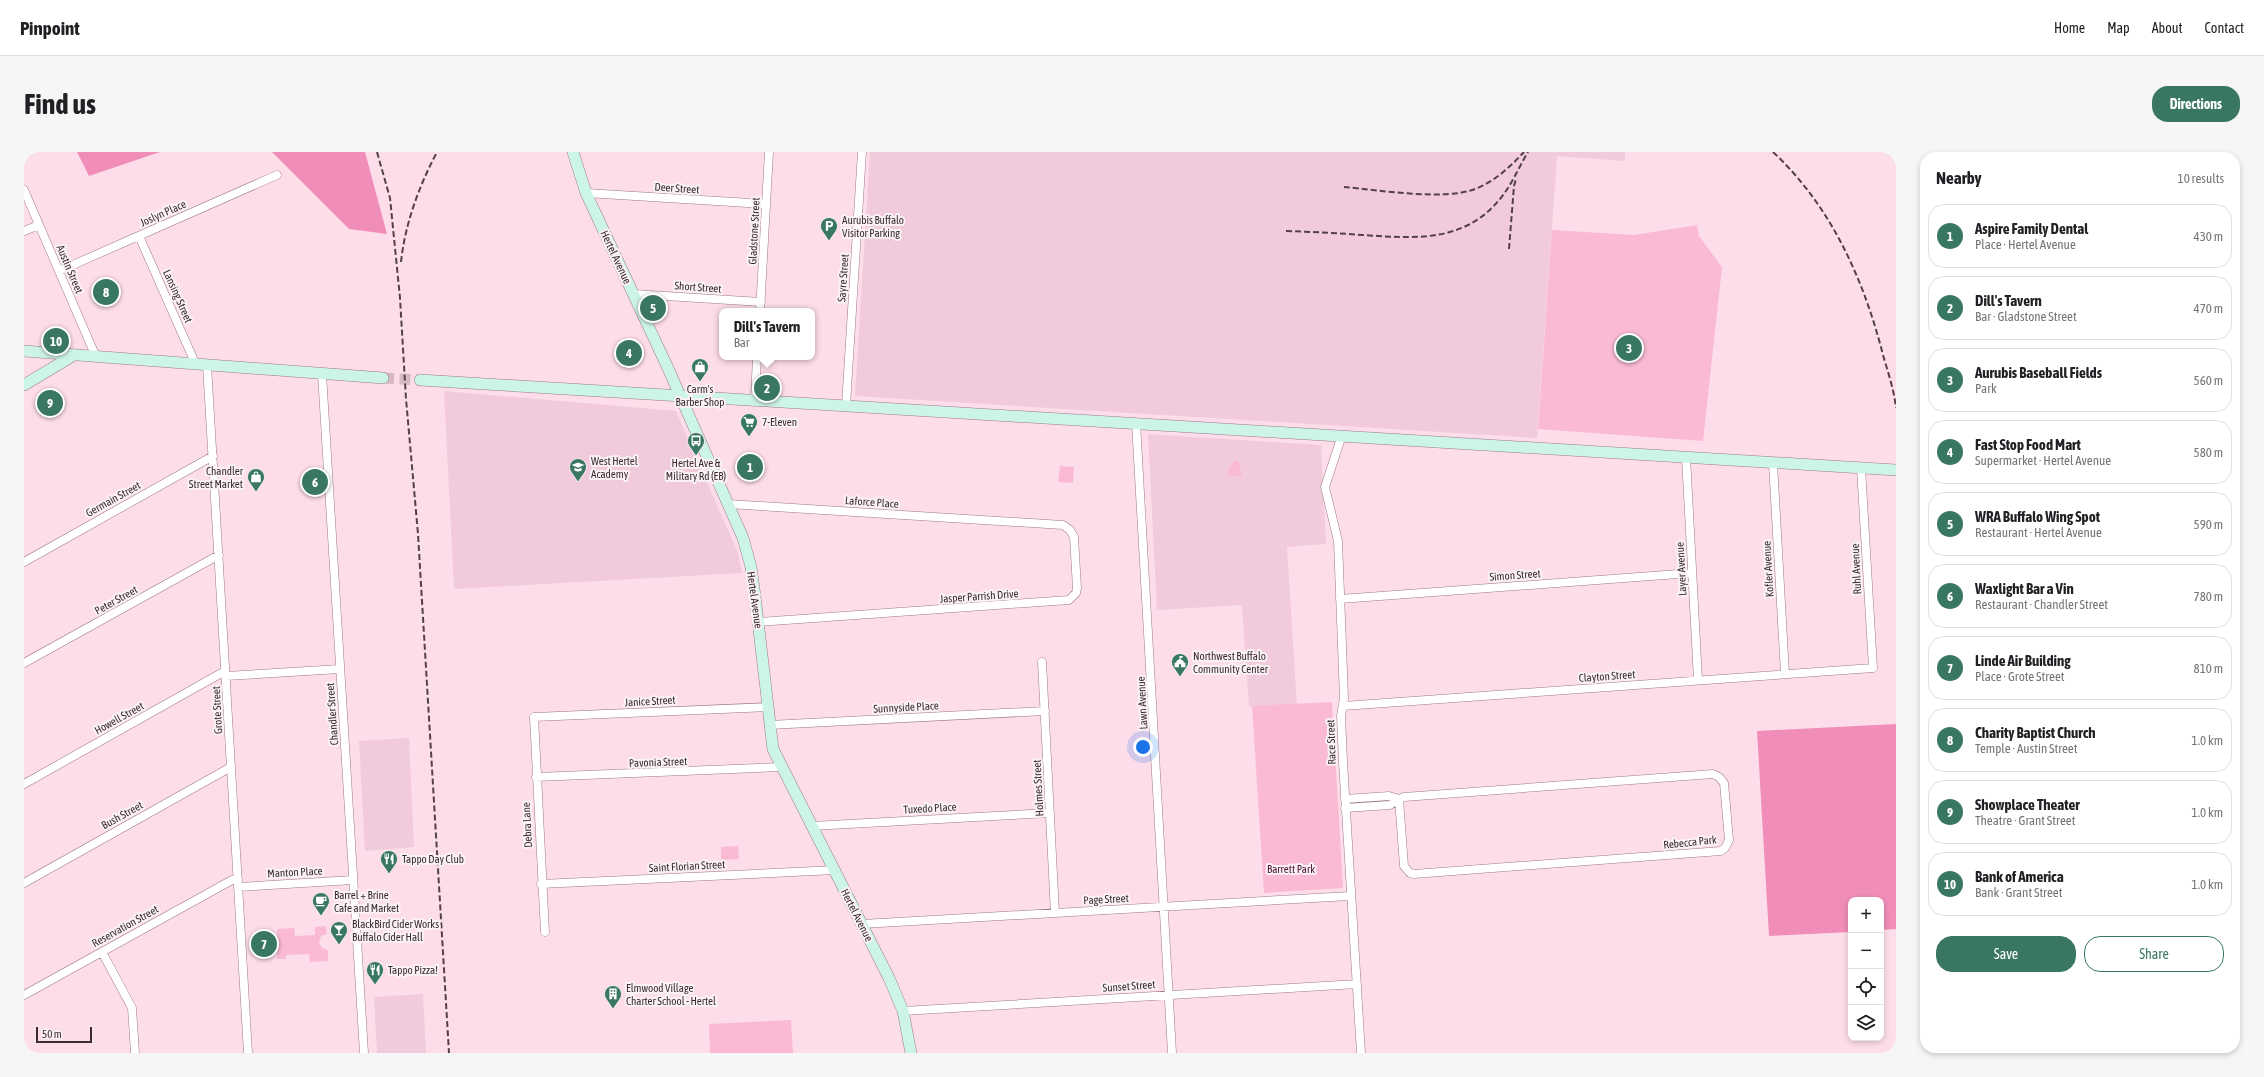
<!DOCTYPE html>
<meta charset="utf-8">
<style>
:root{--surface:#fff;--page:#f6f6f6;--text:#202124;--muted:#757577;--line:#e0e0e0;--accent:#3a7763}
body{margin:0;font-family:"Asap Condensed",sans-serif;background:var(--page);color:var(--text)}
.controls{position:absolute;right:12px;bottom:12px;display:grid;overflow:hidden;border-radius:8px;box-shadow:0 2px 6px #0003}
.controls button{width:36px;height:36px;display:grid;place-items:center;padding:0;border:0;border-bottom:1px solid var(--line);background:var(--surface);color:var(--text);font:20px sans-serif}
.scale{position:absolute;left:12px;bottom:10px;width:56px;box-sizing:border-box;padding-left:4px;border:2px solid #3a2b31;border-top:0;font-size:11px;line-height:14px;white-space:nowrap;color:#3a2b31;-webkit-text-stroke:3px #fbf2f5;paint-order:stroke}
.you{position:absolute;left:1119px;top:595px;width:14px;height:14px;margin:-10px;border:3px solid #fff;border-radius:50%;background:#1a73e8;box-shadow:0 0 0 6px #1a73e833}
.badge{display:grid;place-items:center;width:26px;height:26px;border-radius:50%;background:var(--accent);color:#fff;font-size:13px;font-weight:700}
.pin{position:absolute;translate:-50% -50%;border:2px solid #fff;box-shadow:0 1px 4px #0006}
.popup{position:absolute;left:695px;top:156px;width:96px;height:52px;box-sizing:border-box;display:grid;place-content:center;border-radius:8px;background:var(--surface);filter:drop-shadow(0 1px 3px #0005);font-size:13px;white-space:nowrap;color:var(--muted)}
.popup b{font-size:15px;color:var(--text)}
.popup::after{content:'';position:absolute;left:50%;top:100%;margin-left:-8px;border:8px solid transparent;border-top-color:var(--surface)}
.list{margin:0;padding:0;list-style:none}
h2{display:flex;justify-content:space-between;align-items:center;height:52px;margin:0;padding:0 16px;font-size:17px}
h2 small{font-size:13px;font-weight:400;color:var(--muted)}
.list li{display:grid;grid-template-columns:26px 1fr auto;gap:12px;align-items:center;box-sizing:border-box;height:64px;margin:0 8px 8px;padding:0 8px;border:1px solid var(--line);border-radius:16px}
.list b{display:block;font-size:15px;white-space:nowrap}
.list p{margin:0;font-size:13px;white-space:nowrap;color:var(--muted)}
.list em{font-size:13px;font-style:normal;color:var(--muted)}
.actions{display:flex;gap:8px;padding:12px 16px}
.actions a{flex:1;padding:9px 0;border:1px solid var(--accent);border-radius:16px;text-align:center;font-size:14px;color:var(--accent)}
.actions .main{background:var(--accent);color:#fff}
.icon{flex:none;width:22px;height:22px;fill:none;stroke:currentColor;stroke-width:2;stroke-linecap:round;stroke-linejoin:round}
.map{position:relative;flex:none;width:1872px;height:901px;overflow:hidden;border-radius:16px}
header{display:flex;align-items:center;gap:24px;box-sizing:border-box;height:56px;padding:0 20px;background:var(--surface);border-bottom:1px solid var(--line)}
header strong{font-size:19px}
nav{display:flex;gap:22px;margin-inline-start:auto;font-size:14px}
.intro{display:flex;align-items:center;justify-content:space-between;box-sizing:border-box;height:96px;padding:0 24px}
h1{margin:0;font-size:28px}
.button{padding:10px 18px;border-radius:16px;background:var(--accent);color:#fff;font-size:14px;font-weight:700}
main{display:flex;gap:24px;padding:0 24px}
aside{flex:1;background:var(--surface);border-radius:16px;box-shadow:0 2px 6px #0003}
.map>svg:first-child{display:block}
.built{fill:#f1cbdb}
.green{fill:#fabad4}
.forest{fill:#f08eb9}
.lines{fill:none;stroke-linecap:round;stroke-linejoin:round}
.secondary-tunnel{stroke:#d7b9c5;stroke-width:11;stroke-dasharray:11 5.5;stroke-linecap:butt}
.street-casing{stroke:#9d7987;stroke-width:9}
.secondary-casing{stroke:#9d7987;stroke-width:12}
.street{stroke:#fff;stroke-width:8}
.secondary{stroke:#cdf4e8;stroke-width:11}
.rail{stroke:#524148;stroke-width:2;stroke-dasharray:6 3;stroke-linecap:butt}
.labels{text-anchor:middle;stroke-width:4;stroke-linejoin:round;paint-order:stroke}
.street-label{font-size:11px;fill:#3a2b31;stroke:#fbf2f5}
.poi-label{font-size:11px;fill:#3a2b31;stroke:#fbf2f5;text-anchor:start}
.park-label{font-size:11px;fill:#4d1231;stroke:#fbf2f5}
</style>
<header>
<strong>Pinpoint</strong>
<nav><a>Home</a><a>Map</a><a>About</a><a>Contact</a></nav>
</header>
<div class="intro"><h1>Find us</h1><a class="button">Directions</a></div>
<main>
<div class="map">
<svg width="1872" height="901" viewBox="0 0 1872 901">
<rect width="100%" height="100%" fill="#feddea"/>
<path class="built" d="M846,0H1601V9L1533,4L1513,286L831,244Z
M420,239L652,259L714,401L718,421L430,437Z
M1124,282L1297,293L1302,392L1263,395L1273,552L1225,555L1218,453L1133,458Z
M385,586L390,695L341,699L335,589Z
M399,842L402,901H353L350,845Z"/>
<path class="green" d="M1673,73L1675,84L1698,115L1679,289L1514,277L1528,78L1610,83Z
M1210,309H1214L1218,324L1204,323V317Z
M1036,314L1050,315L1049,331L1034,330Z
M1308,550L1319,736L1240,741L1228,554Z
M714,694L715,707L697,708V695Z
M302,774L303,782L297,784L295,791L298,796L304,798V809L286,810L285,802L262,803V807H253V777L270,776L271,784L291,783V775Z
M767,868L769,901H686L685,872Z"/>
<path class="forest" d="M53,0H136L65,24Z
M248,0H341L363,82L325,77Z
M1872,572V777L1857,778V748H1827V780L1745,784L1733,579Z"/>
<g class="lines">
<path class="secondary-tunnel" d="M359,226L396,228"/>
<defs>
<path id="street" d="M0,38L72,205
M562,41L742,52
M0,79L15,73
M115,84L172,213
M35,119L253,23
M610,142L737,150
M736,159L745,0
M183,213L224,901
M298,222L340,901
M731,247L733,205
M822,253L838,0
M1112,271L1148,901
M1318,283L1301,335L1314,389L1320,546L1317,564L1319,610L1337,901
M1662,305L1674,528
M1749,311L1761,522
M704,352L1039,373L1046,378L1050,385L1053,436L1052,441L1045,448L734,470
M0,410L189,304
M1316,447L1668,421
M1018,510L1031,761
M0,511L195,403
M202,524L316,517
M1319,554L1849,516L1837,316
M745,573L1021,559
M1689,622L1695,625L1700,631L1705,688L1701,696L1697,699L1390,722L1386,721L1380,714L1375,647L1380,645Z
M512,625L757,615
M0,632L201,519
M1321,647L1365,644L1375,647
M1321,656L1366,653L1375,647
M788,674L1026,661
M0,731L207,615
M517,732L811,718
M214,735L329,728
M838,772L1326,744
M521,780L510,565L743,555
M78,800L108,856L111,901
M0,843L208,728H214
M879,859L1333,832"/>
<path id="secondary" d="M549,0L562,41L643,214L719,386L727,415L731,444L749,597L865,826L879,859L887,901
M0,199L359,226
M396,228L1872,318
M0,233L50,203"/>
</defs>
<use href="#street" class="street-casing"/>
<use href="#secondary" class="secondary-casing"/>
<use href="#street" class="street"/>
<use href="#secondary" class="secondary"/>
<path class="rail" d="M353,0L366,46L376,146L382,247L394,382L425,901
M1749,0C1807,54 1840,128 1859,203C1864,220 1870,238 1872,256
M1320,35C1354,38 1421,49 1451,37C1470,30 1486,15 1500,0
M1262,79C1288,80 1313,81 1338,83C1389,86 1439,92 1476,47C1487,34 1495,15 1504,0
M1485,97L1490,34L1492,27
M377,110C381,72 395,34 413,0"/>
</g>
<defs>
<symbol id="parking-pin" viewBox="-11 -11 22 30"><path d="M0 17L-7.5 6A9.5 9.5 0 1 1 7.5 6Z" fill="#3a7763" stroke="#fbf2f5"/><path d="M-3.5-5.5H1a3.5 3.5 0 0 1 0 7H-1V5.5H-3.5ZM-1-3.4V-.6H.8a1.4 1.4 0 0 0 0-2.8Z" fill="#fff"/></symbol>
<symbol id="shop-pin" viewBox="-11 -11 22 30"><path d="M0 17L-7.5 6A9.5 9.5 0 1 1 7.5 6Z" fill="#3a7763" stroke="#fbf2f5"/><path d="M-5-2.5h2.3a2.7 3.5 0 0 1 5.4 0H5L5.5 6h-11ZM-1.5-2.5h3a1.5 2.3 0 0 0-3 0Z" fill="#fff"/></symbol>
<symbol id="supermarket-pin" viewBox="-11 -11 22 30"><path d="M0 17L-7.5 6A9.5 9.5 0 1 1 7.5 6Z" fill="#3a7763" stroke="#fbf2f5"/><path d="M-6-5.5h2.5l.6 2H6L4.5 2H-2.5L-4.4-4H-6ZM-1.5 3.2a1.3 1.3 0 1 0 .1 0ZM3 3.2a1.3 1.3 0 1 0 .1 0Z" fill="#fff"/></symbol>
<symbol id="bus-pin" viewBox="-11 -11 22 30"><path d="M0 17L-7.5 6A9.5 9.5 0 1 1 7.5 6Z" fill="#3a7763" stroke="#fbf2f5"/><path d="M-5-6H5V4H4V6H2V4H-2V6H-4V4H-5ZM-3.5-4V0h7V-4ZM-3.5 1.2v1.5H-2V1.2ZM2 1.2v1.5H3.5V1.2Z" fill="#fff"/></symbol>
<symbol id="school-pin" viewBox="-11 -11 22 30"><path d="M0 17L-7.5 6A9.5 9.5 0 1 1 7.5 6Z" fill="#3a7763" stroke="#fbf2f5"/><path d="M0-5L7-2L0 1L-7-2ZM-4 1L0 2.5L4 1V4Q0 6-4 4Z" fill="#fff"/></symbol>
<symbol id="civic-pin" viewBox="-11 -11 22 30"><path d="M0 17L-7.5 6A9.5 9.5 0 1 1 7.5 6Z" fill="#3a7763" stroke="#fbf2f5"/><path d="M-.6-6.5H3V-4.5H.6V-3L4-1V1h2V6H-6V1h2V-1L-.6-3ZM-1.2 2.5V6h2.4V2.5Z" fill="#fff"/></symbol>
<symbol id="restaurant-pin" viewBox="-11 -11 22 30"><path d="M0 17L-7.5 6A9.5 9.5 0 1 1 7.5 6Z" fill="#3a7763" stroke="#fbf2f5"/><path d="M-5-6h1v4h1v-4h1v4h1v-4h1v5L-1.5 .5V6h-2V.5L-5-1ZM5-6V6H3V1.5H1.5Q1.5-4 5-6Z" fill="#fff"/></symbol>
<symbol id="cafe-pin" viewBox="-11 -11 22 30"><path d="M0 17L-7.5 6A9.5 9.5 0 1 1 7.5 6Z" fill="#3a7763" stroke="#fbf2f5"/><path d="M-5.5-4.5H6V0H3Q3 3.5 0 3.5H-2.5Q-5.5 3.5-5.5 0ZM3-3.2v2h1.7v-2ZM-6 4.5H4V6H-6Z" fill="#fff"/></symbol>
<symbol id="bar-pin" viewBox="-11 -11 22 30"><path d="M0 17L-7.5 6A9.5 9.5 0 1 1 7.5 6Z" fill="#3a7763" stroke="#fbf2f5"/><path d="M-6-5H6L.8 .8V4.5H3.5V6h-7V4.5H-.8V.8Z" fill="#fff"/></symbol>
<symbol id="building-pin" viewBox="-11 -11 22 30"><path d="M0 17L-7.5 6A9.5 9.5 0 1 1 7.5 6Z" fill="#3a7763" stroke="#fbf2f5"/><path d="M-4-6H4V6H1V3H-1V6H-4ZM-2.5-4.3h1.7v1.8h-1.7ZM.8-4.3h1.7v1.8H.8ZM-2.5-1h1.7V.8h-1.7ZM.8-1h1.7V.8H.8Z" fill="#fff"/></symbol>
</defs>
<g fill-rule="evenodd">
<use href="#parking-pin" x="795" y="64" width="20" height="27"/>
<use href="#shop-pin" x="666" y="205" width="20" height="27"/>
<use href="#supermarket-pin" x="715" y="260" width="20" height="27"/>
<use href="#bus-pin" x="662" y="279" width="20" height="27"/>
<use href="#school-pin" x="544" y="305" width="20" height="27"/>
<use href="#shop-pin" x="222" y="315" width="20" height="27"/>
<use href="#civic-pin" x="1146" y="500" width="20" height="27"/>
<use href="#restaurant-pin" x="355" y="697" width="20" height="27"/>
<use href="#cafe-pin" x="287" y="739" width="20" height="27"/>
<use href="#bar-pin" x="305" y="768" width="20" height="27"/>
<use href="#restaurant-pin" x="341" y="808" width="20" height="27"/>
<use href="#building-pin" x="579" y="832" width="20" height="27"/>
</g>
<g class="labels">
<g class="street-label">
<text transform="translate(653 36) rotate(4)" y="4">Deer Street</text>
<text transform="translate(139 61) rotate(-24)" y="4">Joslyn Place</text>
<text transform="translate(730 79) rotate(-87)" y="4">Gladstone Street</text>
<text transform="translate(592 105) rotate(65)" y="4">Hertel Avenue</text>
<text transform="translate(46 117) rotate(67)" y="4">Austin Street</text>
<text transform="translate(819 126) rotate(-86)" y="4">Sayre Street</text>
<text transform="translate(674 135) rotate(4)" y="4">Short Street</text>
<text transform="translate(154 144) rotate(66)" y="4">Lansing Street</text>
<text transform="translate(89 347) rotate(-29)" y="4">Germain Street</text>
<text transform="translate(848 350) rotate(4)" y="4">Laforce Place</text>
<text transform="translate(1657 417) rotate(-93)" y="4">Layer Avenue</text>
<text transform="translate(1744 417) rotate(-93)" y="4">Kofler Avenue</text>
<text transform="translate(1832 417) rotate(-93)" y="4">Ruhl Avenue</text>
<text transform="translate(1491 423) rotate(-4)" y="4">Simon Street</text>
<text transform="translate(955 444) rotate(-4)" y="4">Jasper Parrish Drive</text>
<text transform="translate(92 448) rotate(-29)" y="4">Peter Street</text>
<text transform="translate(731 448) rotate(82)" y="4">Hertel Avenue</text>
<text transform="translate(1583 524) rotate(-4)" y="4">Clayton Street</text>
<text transform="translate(626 549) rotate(-3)" y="4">Janice Street</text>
<text transform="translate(1118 551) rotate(-93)" y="4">Lawn Avenue</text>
<text transform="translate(882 555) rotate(-3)" y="4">Sunnyside Place</text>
<text transform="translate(193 558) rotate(-93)" y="4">Grote Street</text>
<text transform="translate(308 562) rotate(-94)" y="4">Chandler Street</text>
<text transform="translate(95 566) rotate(-29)" y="4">Howell Street</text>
<text transform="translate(1307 590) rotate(-92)" y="4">Race Street</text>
<text transform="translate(634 610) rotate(-2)" y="4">Pavonia Street</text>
<text transform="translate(1014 636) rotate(-93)" y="4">Holmes Street</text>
<text transform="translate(906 656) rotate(-3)" y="4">Tuxedo Place</text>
<text transform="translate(98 663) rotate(-29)" y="4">Bush Street</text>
<text transform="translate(503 673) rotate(-93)" y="4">Debra Lane</text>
<text transform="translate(1666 690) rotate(-6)" y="4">Rebecca Park</text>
<text transform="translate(663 714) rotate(-3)" y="4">Saint Florian Street</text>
<text transform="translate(271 720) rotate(-3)" y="4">Manton Place</text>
<text transform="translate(1082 747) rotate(-3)" y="4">Page Street</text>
<text transform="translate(833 763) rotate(63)" y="4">Hertel Avenue</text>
<text transform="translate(101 774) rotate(-29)" y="4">Reservation Street</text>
<text transform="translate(1105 834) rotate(-4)" y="4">Sunset Street</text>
</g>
<g class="poi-label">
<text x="818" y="72">Aurubis Buffalo<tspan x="818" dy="13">Visitor Parking</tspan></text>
<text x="676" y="241" text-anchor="middle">Carm's<tspan x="676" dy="13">Barber Shop</tspan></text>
<text x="738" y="274">7-Eleven</text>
<text x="567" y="313">West Hertel<tspan x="567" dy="13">Academy</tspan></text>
<text x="672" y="315" text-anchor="middle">Hertel Ave &amp;<tspan x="672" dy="13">Military Rd (EB)</tspan></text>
<text x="219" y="323" text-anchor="end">Chandler<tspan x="219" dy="13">Street Market</tspan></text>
<text x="1169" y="508">Northwest Buffalo<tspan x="1169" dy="13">Community Center</tspan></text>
<text x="378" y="711">Tappo Day Club</text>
<text x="310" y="747">Barrel + Brine<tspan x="310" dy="13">Cafe and Market</tspan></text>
<text x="328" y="776">BlackBird Cider Works<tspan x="328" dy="13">Buffalo Cider Hall</tspan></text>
<text x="364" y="822">Tappo Pizza!</text>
<text x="602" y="840">Elmwood Village<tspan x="602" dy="13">Charter School - Hertel</tspan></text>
</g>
<g class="park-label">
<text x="1267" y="721">Barrett Park</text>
</g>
</g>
</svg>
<div class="controls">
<button>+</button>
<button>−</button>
<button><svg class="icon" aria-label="locate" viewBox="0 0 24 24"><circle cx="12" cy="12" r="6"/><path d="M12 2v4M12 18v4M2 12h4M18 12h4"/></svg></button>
<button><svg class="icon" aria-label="layers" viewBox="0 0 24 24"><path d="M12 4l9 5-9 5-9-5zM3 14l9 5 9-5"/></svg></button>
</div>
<div class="scale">50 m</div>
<div class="you"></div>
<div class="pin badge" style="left:726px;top:315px">1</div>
<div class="pin badge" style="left:743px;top:236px">2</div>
<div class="popup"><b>Dill's Tavern</b>Bar</div>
<div class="pin badge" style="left:1605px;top:196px">3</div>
<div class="pin badge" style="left:605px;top:201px">4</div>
<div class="pin badge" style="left:629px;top:156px">5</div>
<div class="pin badge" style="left:291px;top:330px">6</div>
<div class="pin badge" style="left:240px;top:792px">7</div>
<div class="pin badge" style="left:82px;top:140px">8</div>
<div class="pin badge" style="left:26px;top:251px">9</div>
<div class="pin badge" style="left:32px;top:189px">10</div>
</div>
<aside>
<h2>Nearby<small>10 results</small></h2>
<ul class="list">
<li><span class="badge">1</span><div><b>Aspire Family Dental</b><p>Place · Hertel Avenue</p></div><em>430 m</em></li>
<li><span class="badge">2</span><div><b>Dill's Tavern</b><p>Bar · Gladstone Street</p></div><em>470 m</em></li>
<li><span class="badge">3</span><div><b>Aurubis Baseball Fields</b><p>Park</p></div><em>560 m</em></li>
<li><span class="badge">4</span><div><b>Fast Stop Food Mart</b><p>Supermarket · Hertel Avenue</p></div><em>580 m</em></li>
<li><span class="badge">5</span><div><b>WRA Buffalo Wing Spot</b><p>Restaurant · Hertel Avenue</p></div><em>590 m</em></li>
<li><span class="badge">6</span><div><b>Waxlight Bar a Vin</b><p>Restaurant · Chandler Street</p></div><em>780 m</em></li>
<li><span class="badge">7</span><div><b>Linde Air Building</b><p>Place · Grote Street</p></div><em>810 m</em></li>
<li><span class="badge">8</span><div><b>Charity Baptist Church</b><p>Temple · Austin Street</p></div><em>1.0 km</em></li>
<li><span class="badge">9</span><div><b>Showplace Theater</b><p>Theatre · Grant Street</p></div><em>1.0 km</em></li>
<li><span class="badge">10</span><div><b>Bank of America</b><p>Bank · Grant Street</p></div><em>1.0 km</em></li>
</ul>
<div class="actions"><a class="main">Save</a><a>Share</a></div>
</aside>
</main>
